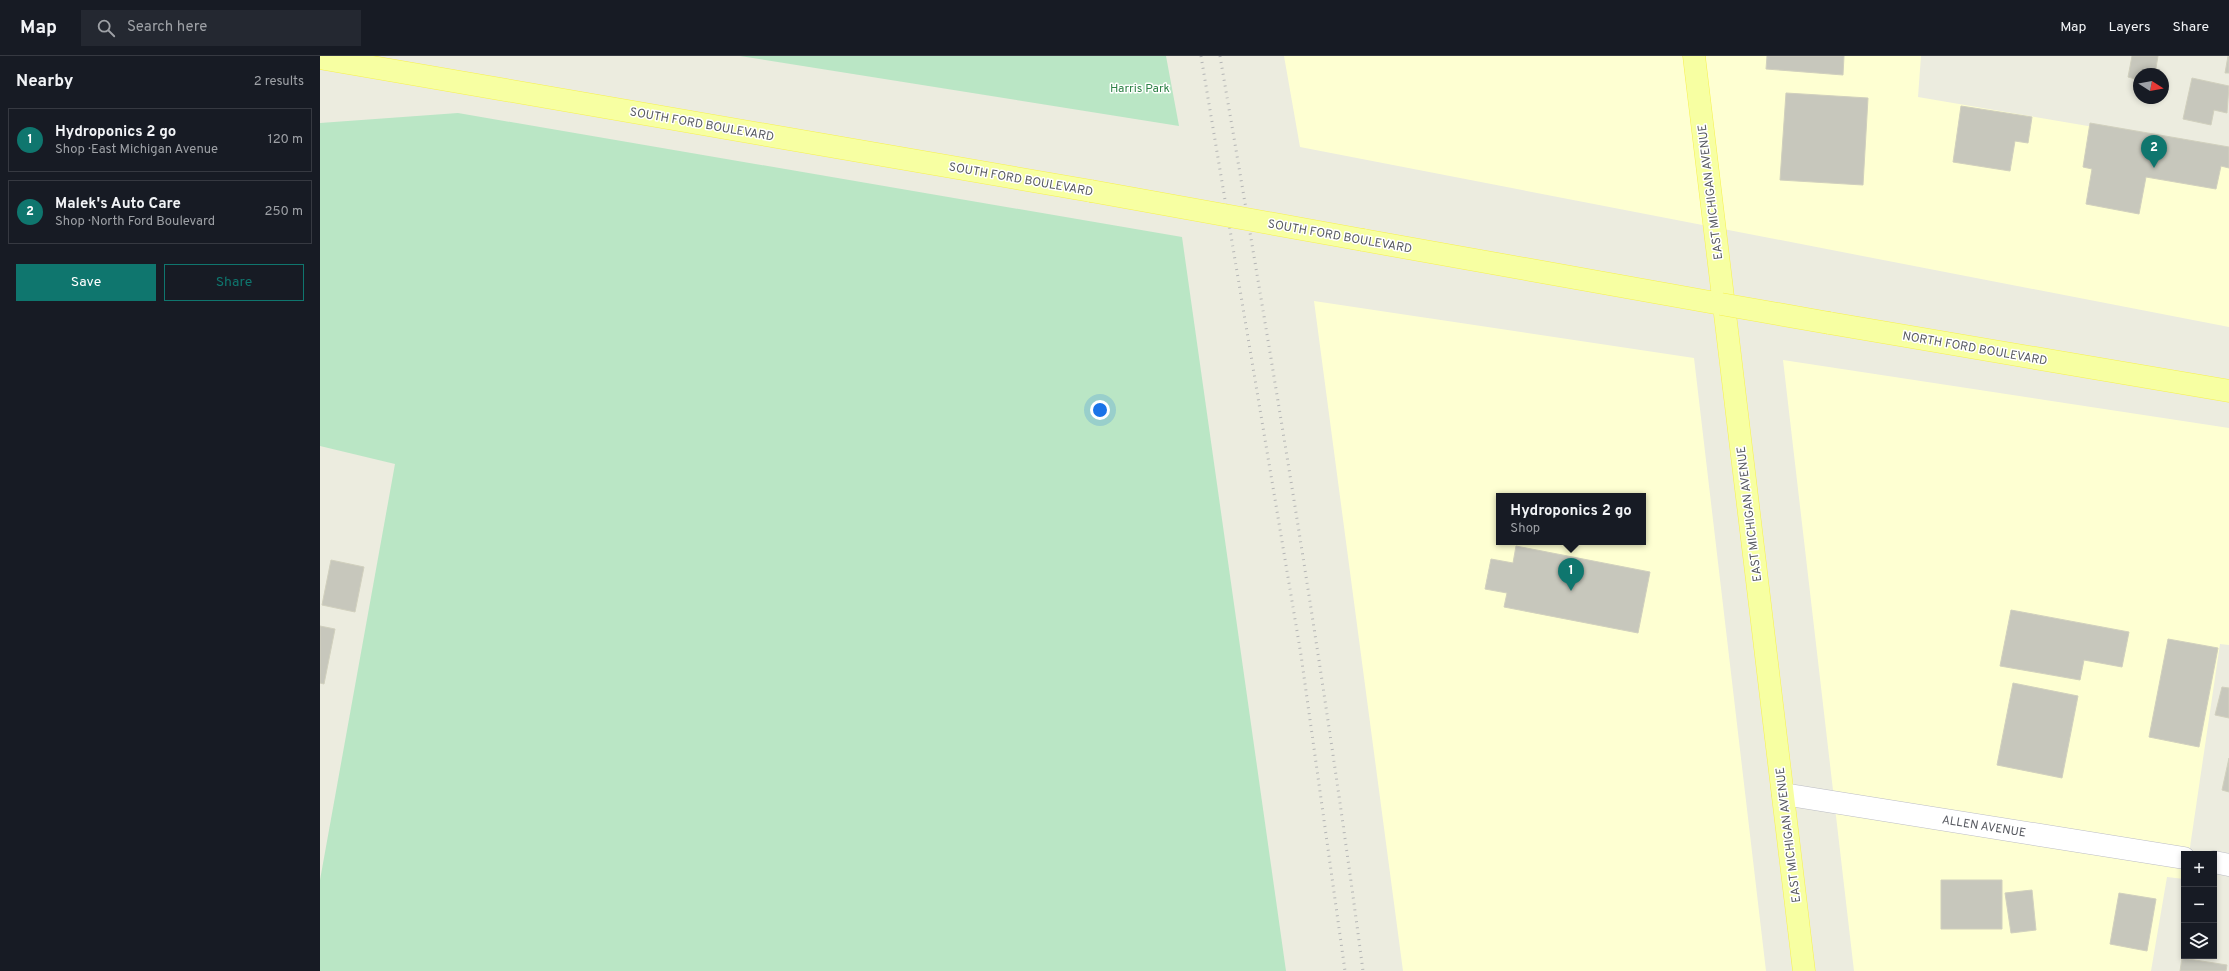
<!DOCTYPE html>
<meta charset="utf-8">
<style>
:root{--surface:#171b24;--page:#242831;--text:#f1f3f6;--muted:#9ea1a6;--line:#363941;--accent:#0f766e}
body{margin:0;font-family:Overpass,sans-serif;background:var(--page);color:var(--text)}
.controls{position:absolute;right:12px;bottom:12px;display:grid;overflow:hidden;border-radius:0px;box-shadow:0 2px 6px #0003}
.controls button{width:36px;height:36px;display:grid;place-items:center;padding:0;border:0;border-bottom:1px solid var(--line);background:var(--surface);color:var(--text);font:20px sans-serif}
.compass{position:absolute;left:1813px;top:12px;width:36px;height:36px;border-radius:50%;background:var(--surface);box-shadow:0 2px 6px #0003;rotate:101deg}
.you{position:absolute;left:780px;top:354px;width:14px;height:14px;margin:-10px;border:3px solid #fff;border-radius:50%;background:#1a73e8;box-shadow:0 0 0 6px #1a73e833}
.badge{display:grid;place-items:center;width:26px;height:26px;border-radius:50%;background:var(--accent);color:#fff;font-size:13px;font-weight:700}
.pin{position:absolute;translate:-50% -33px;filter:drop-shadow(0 1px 2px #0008)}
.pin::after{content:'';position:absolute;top:21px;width:14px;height:12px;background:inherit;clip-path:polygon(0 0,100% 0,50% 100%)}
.popup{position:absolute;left:1176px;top:437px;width:150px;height:52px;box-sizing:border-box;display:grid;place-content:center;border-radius:0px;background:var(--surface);filter:drop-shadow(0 1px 3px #0005);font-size:13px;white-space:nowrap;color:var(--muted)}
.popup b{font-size:15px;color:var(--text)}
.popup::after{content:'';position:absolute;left:50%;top:100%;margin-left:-8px;border:8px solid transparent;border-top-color:var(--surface)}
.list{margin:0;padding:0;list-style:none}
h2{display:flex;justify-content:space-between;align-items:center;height:52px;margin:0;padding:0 16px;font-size:17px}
h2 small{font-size:13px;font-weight:400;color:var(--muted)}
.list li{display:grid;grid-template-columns:26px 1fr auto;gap:12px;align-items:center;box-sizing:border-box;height:64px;margin:0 8px 8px;padding:0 8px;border:1px solid var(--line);border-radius:0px}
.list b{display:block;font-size:15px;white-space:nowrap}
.list p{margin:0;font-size:13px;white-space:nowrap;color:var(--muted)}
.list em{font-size:13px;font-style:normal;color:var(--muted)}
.actions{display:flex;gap:8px;padding:12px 16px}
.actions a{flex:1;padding:9px 0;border:1px solid var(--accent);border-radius:0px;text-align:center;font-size:14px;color:var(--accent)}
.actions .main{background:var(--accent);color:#fff}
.icon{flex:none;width:22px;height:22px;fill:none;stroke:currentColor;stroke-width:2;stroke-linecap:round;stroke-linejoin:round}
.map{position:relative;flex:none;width:1909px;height:915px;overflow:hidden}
header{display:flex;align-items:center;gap:24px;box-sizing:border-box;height:56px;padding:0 20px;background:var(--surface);border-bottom:1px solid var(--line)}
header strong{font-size:19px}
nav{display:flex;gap:22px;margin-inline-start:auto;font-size:14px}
.search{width:280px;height:36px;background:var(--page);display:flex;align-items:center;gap:10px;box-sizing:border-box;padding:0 14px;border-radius:0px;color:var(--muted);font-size:15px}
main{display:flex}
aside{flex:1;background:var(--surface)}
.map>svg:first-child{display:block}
.commercial{fill:#feffd2;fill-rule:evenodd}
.green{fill:#bae6c5}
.building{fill:#c7c7bc;stroke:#d1d0be}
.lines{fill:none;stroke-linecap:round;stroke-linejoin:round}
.minor-casing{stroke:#bcbdc4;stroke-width:23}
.major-casing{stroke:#f7f14e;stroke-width:23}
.minor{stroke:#fff;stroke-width:22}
.major{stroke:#f7ffa2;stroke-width:22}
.rail{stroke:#b5b6b6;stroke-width:3;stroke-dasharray:1 5;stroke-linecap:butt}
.major-bridge-casing{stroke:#f7f14e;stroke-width:23;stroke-linecap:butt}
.major-bridge{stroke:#f7ffa2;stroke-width:22}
.labels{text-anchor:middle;stroke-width:3;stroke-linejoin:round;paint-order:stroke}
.park-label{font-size:12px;fill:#2f8247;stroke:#fff}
.street-label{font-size:12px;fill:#585a61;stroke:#fff}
</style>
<header>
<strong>Map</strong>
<div class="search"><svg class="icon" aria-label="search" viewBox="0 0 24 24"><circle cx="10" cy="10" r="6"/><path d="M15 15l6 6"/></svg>Search here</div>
<nav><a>Map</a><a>Layers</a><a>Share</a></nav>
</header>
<main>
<aside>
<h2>Nearby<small>2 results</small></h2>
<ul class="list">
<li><span class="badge">1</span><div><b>Hydroponics 2 go</b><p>Shop · East Michigan Avenue</p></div><em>120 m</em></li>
<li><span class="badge">2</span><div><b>Malek's Auto Care</b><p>Shop · North Ford Boulevard</p></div><em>250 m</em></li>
</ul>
<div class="actions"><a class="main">Save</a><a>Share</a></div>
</aside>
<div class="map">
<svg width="1909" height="915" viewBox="0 0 1909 915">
<rect width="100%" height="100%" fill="#ececdf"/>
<path class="commercial" d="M964,0H1601L1598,41L1909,94V271L980,91Z
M994,245L1374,302L1446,915H1083ZM1179,440H1323V486H1179Z
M1463,304L1909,372V589L1900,588L1869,798H1864V823L1847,821L1831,915H1534Z"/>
<path class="green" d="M420,0H846L859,70Z
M138,57L862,181L966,915H0V824L75,408L0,390V67Z"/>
<path class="building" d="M1447,0H1524L1523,19L1446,13Z
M1812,0H1838L1835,18H1819V24L1808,21Z
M1908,0H1909V17H1905Z
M1872,22L1909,30L1907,57L1894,54L1891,69L1863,63Z
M1466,37L1548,42L1543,129L1460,124Z
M1641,50L1712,61L1708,87L1695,85L1690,115L1633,106Z
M1770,67L1909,91V112L1901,110L1896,133L1826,121L1819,158L1766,148L1772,113L1763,111Z
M1196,490L1330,516L1318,577L1184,551L1187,537L1165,533L1171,503L1193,507Z
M11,504L44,511L35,556L2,549Z
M1691,554L1809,576L1802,611L1764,604L1760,624L1680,610Z
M0,570L15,573L4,628L0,627Z
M1848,583L1898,592L1879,691L1829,681Z
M1693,627L1758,640L1742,722L1677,709Z
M1902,631L1909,632V662L1895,659Z
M1909,702V736L1902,734Z
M1621,824H1682V873H1621Z
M1712,834L1716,874L1691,877L1685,837Z
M1799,837L1836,843L1827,895L1790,888Z
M1862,902L1907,909L1906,915H1860Z"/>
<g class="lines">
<defs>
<path id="minor" d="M1463,738L1864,802
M1894,806L1909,809"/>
<path id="major" d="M1374,0L1484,915
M0,2L771,135
M1043,184L1401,248
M1509,267L1909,335"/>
</defs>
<use href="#minor" class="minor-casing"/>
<use href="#major" class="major-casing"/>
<use href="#minor" class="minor"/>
<use href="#major" class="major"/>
<path class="rail" d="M881,0L981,599L1025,915
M900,0C952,304 1003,609 1043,915"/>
<defs>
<path id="major-bridge" d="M771,135L1043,184
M1401,248L1509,267"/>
</defs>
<use href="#major-bridge" class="major-bridge-casing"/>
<use href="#major-bridge" class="major-bridge"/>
</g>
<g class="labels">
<g class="park-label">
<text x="820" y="36">Harris Park</text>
</g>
<g class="street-label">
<text transform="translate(382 68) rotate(10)" y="4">SOUTH FORD BOULEVARD</text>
<text transform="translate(701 123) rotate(10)" y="4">SOUTH FORD BOULEVARD</text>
<text transform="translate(1390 136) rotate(-97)" y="4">EAST MICHIGAN AVENUE</text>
<text transform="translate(1020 180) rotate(10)" y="4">SOUTH FORD BOULEVARD</text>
<text transform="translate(1655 292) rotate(10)" y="4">NORTH FORD BOULEVARD</text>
<text transform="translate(1429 458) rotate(-97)" y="4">EAST MICHIGAN AVENUE</text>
<text transform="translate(1664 770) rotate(9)" y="4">ALLEN AVENUE</text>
<text transform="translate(1468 779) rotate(-97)" y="4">EAST MICHIGAN AVENUE</text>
</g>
</g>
</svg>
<div class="controls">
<button>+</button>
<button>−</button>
<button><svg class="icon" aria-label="layers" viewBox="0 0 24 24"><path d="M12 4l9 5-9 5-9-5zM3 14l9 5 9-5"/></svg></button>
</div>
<svg class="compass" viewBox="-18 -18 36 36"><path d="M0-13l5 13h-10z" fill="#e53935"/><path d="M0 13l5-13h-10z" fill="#9ea1a6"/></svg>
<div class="you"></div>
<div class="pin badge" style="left:1251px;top:535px">1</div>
<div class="popup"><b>Hydroponics 2 go</b>Shop</div>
<div class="pin badge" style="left:1834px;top:112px">2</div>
</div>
</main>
